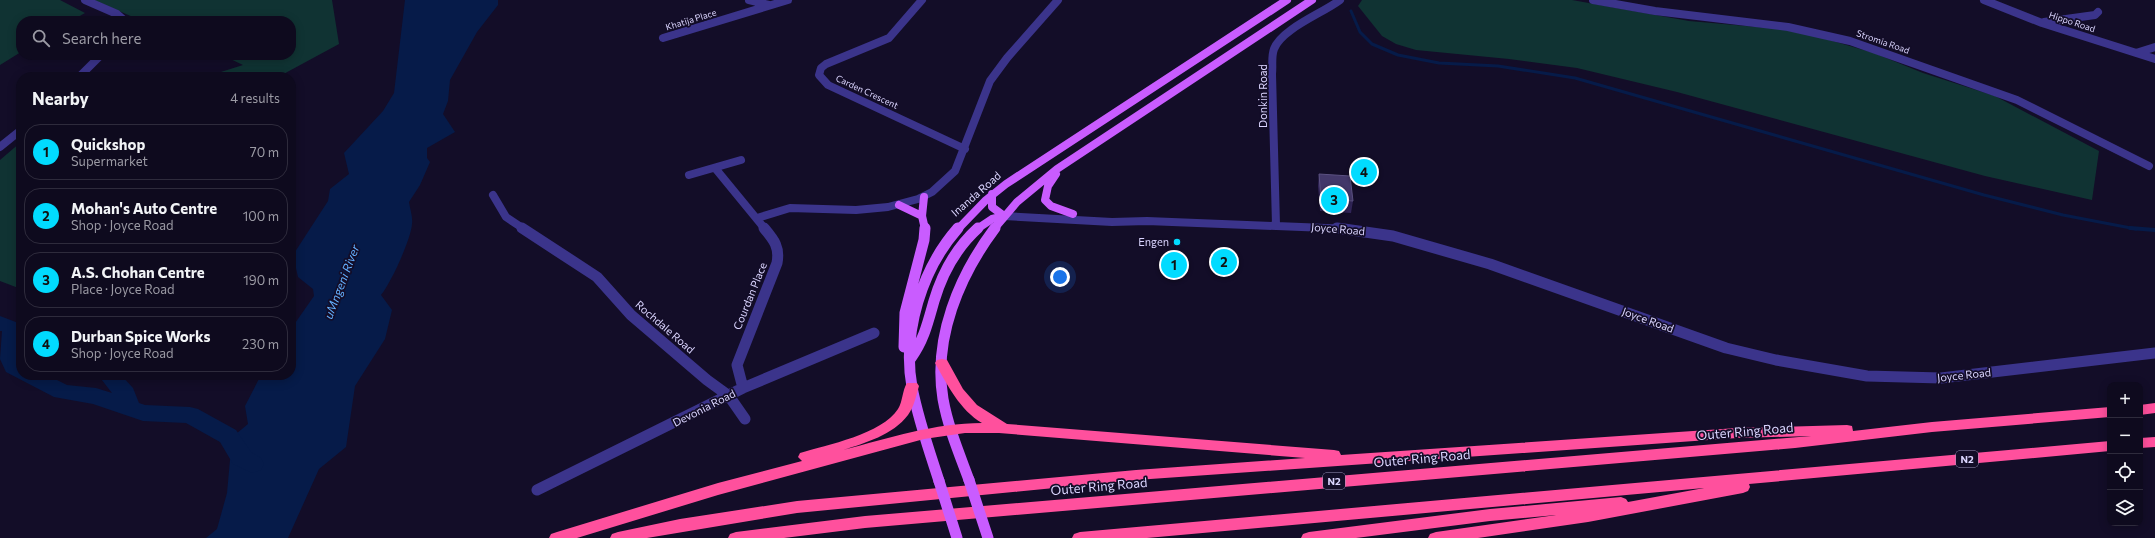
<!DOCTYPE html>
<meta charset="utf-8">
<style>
:root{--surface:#0e0a1e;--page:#171327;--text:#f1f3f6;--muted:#9b9aa4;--line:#2e2b3c;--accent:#01dbff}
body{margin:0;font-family:Commissioner,sans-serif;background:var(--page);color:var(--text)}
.controls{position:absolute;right:12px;bottom:12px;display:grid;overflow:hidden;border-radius:8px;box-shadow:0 2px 10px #0003}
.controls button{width:36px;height:36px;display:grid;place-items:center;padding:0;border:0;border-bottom:1px solid var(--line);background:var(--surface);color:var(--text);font:20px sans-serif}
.you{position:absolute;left:1060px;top:277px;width:14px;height:14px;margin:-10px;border:3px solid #fff;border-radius:50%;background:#1a73e8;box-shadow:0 0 0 6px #1a73e833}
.badge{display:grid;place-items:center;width:26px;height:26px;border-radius:50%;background:var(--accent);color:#111;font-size:13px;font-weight:700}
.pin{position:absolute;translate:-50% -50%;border:2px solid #fff;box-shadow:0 1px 4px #0006}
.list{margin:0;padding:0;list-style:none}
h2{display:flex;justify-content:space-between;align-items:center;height:52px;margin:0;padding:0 16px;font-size:17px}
h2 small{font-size:13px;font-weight:400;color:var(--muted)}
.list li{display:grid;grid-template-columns:26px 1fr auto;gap:12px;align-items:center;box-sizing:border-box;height:56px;margin:0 8px 8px;padding:0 8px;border:1px solid var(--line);border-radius:16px}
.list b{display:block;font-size:15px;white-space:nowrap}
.list p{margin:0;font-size:13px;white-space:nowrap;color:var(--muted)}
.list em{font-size:13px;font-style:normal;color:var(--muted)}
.icon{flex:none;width:22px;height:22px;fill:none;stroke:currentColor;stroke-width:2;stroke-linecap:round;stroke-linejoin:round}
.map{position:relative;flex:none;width:2155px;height:538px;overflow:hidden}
.search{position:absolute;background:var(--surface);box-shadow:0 2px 10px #0003;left:16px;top:16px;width:280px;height:44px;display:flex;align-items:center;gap:10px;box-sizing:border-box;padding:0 14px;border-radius:16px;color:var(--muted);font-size:15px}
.panel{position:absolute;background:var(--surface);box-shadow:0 2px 10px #0003;left:16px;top:72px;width:280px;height:308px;border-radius:16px}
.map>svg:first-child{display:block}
.green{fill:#103333}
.water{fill:#061b49}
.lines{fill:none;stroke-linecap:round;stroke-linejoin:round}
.stream-far1{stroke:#061b49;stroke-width:3}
.stream{stroke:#061b49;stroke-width:4}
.river{fill:#061b49;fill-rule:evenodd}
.minor-far1{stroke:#3b348b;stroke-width:8}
.minor{stroke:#3b348b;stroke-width:11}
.major-far1{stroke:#c95cff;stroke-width:8}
.major{stroke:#c95cff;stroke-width:11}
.highway{fill:#ff509d;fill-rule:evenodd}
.major-bridge{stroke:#c95cff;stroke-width:11}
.wall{fill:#312558}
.building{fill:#43386a;stroke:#5b5181}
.poi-dot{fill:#01dbff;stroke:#130d28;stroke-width:1.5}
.labels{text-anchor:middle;stroke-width:3.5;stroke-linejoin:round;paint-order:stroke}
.far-street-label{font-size:9px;fill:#dbd5ff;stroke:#130d28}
.shield{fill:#130d28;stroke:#9f99be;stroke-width:1}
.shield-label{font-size:10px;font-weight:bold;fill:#dbd5ff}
.street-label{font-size:11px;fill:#dbd5ff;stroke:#130d28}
.poi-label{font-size:11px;fill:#dbd5ff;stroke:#130d28;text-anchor:end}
.water-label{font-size:12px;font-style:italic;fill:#63b0ff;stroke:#130d28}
.near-street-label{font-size:13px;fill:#dbd5ff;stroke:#130d28}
</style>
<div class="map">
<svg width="2155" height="538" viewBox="0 0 2155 538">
<rect width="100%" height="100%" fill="#130d28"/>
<path class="green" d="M0,0H60L85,13L71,21H21V52L0,65Z
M94,0H332L339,44L278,77H205L243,65L222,55H291V21H142Z
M1362,0H1572L1689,21L1780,29L1812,35L1874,53L1923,73L1995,96L2099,151L2092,200L1985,176L1677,92L1577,68L1509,59L1416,50L1396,44L1382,36L1358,6Z
M21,142V289L0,281V160Z"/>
<path class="water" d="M405,0H498V5L477,32L450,80L448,101L443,114L455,132L427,148V158L430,162L420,185L409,202C410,209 413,217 412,224C411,239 391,283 381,295L392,310L385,339L355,386L346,447L319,469L288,538H206L217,529L227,493L230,460L236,434L248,424L245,406L261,375H291V329L314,296L313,289L298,277L293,255L328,201L330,189L349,174L344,153L383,111L394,93Z"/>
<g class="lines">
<path class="stream-far1" d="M1351,11L1360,32L1372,44L1398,55L1439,63L1498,66L1575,78L1984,195L2063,215L2136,229"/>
<path class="stream" d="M2130,228L2155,230"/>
<path class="river" d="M0,316L21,324V375H47L67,385L96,388L112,393L98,375H121L133,388L139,403L145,405L190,407L198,409L236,430L251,452L261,458L264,464L261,470L252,473L233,464L220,442L186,423L143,421L93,404L54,397L6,372L0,359L2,331H0Z"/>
<path class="minor-far1" d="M85,0L117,14L125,21
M749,0L769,5
M922,0L889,38L826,64L821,68L819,75L828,85L965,149
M1593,0L1655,11L1788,27L1850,41L2017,100L2149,166
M1984,0L2042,23L2155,59
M2044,22L2095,15L2098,12
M663,38L788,0
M2136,53L2155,47
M79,77L101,55
M0,147L21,130
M715,168L765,229
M689,175L741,160
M493,195L506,217L524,229
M1004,216L1112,222L1147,221L1351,229
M757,218L790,208L856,210L888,207L918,199L932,192L955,171L990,81L1007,58L1058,0
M1276,225L1272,74C1273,66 1271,57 1274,49C1281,29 1323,13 1340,0"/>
<path class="minor" d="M522,228L597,277L631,315L707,380L729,396L745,419
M1337,228L1393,236L1490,264L1726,348L1776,360L1867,376L1941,378L2155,353
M743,388L737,365L777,263C780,247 774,240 764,228
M537,490L743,388L874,333"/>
<path class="major-far1" d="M1056,174L1048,186L1045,200L1051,206L1073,214
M992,194V207L1004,216
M924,197L922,216L925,229
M899,205L922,216
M958,229L986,200L1006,184L1287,0
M977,229L992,219L1004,216
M994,229L1017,202L1057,169L1312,0"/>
<path class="major" d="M904,347L905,313L924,240L925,228
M911,358C924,340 928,322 934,301C942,274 957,247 978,228
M969,480C959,453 948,427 943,399C933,338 959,276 995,228
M939,481C929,450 918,419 912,387C902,332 922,269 958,228"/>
<path class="highway" d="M942,359L947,360L963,389L977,405L1007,424L1334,450L1339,451L1341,455L1737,428L1847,425L1852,426L1853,431L1932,422L2110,407V417L1932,432L1795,448L865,528L784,538H728L730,534L736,532L865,516L1811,436L1737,438L1136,480L797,513L647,538H610L612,534L618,532L680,519L797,501L1136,470L1305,458L999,433H965L924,439L718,495L577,538H549L551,534L557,532L718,483L802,461L798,457L800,453C827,445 882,434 898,409C903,401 902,391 907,383H917L919,386C916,396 914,407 908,415C893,435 865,443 843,450C889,438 935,423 982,423C960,410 948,386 935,363L937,360Z
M2155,403V413L2140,415V405Z
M2155,437V447L2140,448V438Z
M2110,441V451L1749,484L1750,487L1748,491L1743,493L1588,522L1478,538H1428L1430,534L1436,532L1556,515L1490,521L1356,538H1301L1303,534L1309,532L1490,509L1621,497L1626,499L1628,502L1704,488L1147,538H1072L1074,534L1080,532Z"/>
<path class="major-bridge" d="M969,480L988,538
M939,481L957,538"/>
</g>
<path class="wall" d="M1319,174L1353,201L1351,213L1320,211L1318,186Z"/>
<path class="building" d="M1319,174L1350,176L1353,201L1321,199Z"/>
<circle class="poi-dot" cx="1177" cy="242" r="4"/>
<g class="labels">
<g class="far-street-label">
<text transform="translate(691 20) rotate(-17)" y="3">Khatija Place</text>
<text transform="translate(2072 22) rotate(18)" y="3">Hippo Road</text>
<text transform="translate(1883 42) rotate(19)" y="3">Stromia Road</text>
<text transform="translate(867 92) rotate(25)" y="3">Carden Crescent</text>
</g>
<g class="shield">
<rect x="1956" y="451" width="22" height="16" rx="3"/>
<rect x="1323" y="473" width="22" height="16" rx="3"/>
</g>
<g class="shield-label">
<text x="1967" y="463">N2</text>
<text x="1334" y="485">N2</text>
</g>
<g class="street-label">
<text transform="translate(1263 96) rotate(-90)" y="4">Donkin Road</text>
<text transform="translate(976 194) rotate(-41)" y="4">Inanda Road</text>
<text transform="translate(1338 229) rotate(5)" y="4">Joyce Road</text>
<text transform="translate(750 296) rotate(-68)" y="4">Courdan Place</text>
<text transform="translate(1648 320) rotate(20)" y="4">Joyce Road</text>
<text transform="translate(665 327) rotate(41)" y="4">Rochdale Road</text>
<text transform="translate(1964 375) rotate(-6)" y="4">Joyce Road</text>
<text transform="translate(704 408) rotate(-27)" y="4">Devonia Road</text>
</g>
<g class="poi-label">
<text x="1169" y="246">Engen</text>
</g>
<g class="water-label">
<text transform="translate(342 282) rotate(-69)" y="4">uMngeni River</text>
</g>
<g class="near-street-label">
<text transform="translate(1745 431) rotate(-5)" y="5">Outer Ring Road</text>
<text transform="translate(1422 458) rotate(-5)" y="5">Outer Ring Road</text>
<text transform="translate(1099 486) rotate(-5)" y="5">Outer Ring Road</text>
</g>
</g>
</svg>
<div class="controls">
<button>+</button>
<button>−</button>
<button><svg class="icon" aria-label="locate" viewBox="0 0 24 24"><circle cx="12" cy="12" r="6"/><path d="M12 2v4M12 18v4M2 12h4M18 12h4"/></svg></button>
<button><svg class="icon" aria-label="layers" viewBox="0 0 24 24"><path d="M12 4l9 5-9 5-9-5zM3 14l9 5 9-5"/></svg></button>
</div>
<div class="you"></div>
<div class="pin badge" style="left:1174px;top:265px">1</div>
<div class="pin badge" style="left:1224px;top:262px">2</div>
<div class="pin badge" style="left:1334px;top:200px">3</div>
<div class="pin badge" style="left:1364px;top:172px">4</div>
<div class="search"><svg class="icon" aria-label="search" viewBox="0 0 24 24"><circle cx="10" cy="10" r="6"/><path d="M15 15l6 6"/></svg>Search here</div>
<section class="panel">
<h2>Nearby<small>4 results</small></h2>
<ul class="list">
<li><span class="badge">1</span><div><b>Quickshop</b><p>Supermarket</p></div><em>70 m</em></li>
<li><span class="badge">2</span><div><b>Mohan's Auto Centre</b><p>Shop · Joyce Road</p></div><em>100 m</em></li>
<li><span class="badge">3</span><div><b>A.S. Chohan Centre</b><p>Place · Joyce Road</p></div><em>190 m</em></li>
<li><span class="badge">4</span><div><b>Durban Spice Works</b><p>Shop · Joyce Road</p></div><em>230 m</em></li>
</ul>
</section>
</div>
